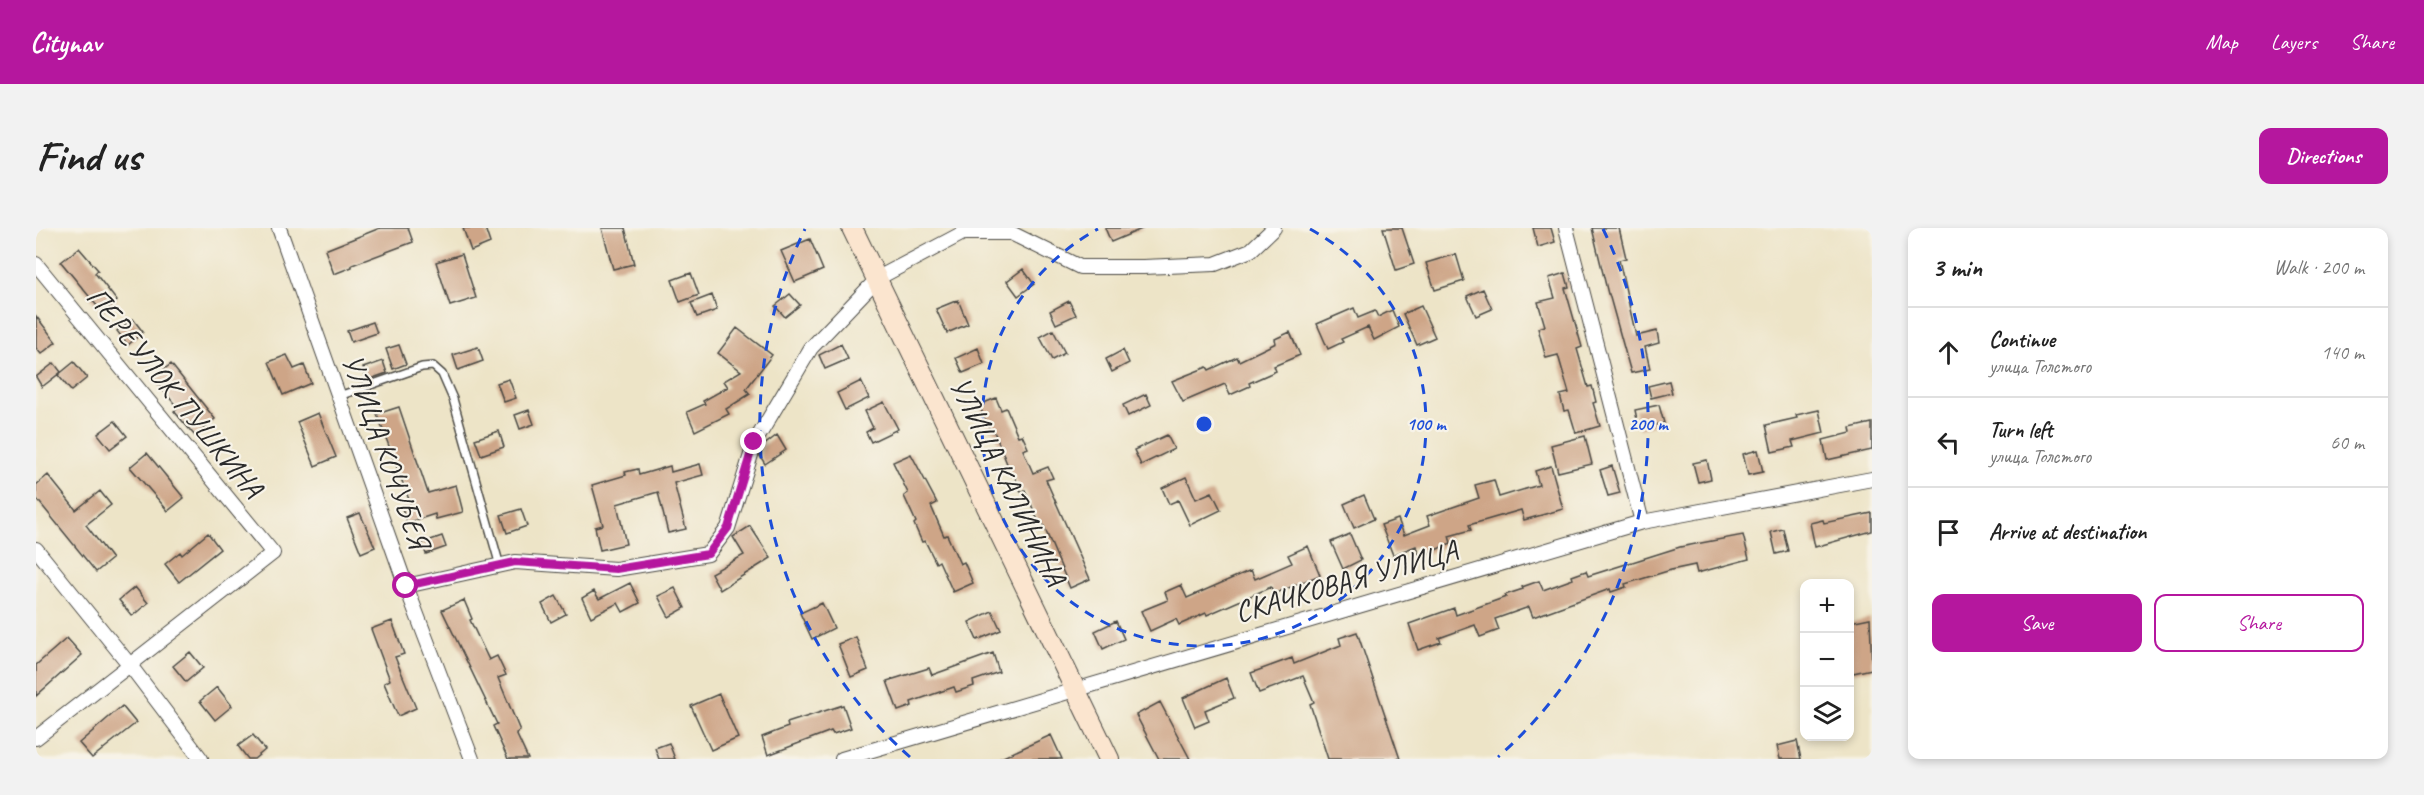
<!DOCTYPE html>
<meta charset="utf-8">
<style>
:root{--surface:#fff;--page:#f2f2f2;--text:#222;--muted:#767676;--line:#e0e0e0;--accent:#b5179e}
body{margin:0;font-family:Caveat,sans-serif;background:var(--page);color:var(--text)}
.controls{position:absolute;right:18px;bottom:18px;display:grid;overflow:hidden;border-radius:12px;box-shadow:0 3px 9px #0003}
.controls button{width:54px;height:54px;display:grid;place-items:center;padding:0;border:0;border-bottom:2px solid var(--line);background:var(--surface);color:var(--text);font:30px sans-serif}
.stop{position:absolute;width:18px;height:18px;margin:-14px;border:4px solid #b5179e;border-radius:50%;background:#fff}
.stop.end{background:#b5179e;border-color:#fff;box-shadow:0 2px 6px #0008}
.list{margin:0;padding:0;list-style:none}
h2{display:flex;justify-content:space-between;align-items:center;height:78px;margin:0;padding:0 24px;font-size:26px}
h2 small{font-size:20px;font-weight:400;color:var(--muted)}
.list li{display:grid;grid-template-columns:39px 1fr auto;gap:18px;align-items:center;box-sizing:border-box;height:90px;padding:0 24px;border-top:2px solid var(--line)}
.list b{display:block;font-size:22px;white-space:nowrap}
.list p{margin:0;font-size:20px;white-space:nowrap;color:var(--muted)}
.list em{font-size:20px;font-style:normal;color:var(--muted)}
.actions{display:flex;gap:12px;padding:18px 24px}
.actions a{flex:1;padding:14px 0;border:2px solid var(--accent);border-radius:12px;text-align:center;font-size:21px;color:var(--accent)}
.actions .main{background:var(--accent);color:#fff}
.icon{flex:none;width:33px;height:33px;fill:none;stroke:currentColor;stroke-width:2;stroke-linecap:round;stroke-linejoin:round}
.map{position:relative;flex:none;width:1836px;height:531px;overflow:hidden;border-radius:12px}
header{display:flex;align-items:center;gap:36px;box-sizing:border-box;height:84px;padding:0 30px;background:var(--accent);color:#fff}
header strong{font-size:28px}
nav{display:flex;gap:33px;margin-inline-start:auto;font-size:21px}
.intro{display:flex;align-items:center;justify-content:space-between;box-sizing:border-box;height:144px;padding:0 36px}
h1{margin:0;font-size:42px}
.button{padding:15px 27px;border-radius:12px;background:var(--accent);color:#fff;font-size:21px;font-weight:700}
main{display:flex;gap:36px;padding:0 36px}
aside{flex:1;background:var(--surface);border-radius:12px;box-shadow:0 3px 9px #0003}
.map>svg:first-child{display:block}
.building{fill:#cea587}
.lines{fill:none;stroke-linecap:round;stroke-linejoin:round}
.lane-casing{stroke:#484742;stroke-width:10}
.street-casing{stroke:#484742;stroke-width:16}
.secondary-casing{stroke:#484742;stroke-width:22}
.lane{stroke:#fff;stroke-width:7}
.street{stroke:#fff;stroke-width:14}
.secondary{stroke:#fbe5cf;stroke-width:20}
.route{stroke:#b5179e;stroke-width:8}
.ring{fill:none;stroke:#1d4ed8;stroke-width:3;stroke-dasharray:10 8}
.labels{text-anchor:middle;stroke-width:4.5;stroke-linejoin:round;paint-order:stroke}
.street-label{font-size:30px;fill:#2b2b2b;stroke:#f7f3e8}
.centre{fill:#1d4ed8;stroke:#f7f3e8;stroke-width:3}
.ring-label{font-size:18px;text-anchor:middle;font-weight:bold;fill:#1d4ed8;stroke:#f7f3e8;stroke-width:4.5;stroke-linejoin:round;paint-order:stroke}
</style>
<header>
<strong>Citynav</strong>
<nav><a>Map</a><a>Layers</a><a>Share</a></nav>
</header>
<div class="intro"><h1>Find us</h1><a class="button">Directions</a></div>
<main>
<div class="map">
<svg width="1836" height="531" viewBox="0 0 1836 531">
<rect width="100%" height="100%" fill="#f7f3e8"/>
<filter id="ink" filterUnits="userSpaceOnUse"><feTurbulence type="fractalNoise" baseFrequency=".0167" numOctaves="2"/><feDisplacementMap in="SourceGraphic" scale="12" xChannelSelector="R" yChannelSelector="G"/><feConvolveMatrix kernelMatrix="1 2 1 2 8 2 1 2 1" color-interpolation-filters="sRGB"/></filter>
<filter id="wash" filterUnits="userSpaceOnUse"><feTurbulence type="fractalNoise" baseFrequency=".008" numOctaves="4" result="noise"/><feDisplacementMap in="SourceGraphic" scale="24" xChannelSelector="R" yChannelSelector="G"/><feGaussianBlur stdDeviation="1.35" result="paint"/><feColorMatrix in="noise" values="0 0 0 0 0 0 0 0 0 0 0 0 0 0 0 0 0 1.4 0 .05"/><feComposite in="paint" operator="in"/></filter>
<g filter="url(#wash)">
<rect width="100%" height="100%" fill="#ede4c7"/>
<g id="blocks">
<path class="building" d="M344,0H372L377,14L316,37V39L298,46L289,22Z
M427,0H449L454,15L435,23Z
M566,0H589L598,36L577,41Z
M1069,0H1108L1075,14Z
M1347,0H1366L1378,36L1360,42Z
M1497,0H1515L1519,14L1502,19Z
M1556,0H1583L1590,30L1583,32L1600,108L1621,103L1623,115L1609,119L1614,141L1595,145L1573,66H1572Z
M774,11L787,42L759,54L745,23Z
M43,20L62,42L59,45L81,73L66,84L25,34Z
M426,26L440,70L414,78L400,34Z
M1420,26L1428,53L1399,62L1390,35Z
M987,41L998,56L982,68L971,53Z
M655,45L663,67L644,74L636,52Z
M1529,45L1533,59L1529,60L1546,119L1541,121L1552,159L1556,158L1560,174L1557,175L1564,198L1540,205L1533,182L1528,183L1524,167L1533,165L1522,127L1510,130L1502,100L1509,98L1502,74L1519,70L1513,50Z
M1447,61L1456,81L1440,88L1431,68Z
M754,66L764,77L749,89L739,78Z
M676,67L681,82L661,89L655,75Z
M922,72L932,96L911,105L900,81Z
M1033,73L1040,87L1020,96L1014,83Z
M1385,78L1399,109L1381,117L1367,86Z
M1318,80L1322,90L1339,83L1342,89L1356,82L1363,99L1338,112L1332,99L1305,111L1307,114L1292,121L1281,96Z
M0,88L20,114L5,126L0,120Z
M97,91L107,104L92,117L81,103Z
M337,94L341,105L315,114L311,103Z
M701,100L736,127L710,161L714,166L690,181L693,186L659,203L651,184L669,176L667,173L692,159L688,153L705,143L682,125Z
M1017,102L1029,125L1016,132L1004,109Z
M1254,104L1264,127L1238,138L1240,143L1213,155L1214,158L1194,167L1189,156L1147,174L1136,153L1171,139L1173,142L1201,129L1203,133L1240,115L1239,111Z
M805,116L812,131L789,141L783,127Z
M363,117L370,136L357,141L350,121Z
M442,119L447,133L422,142L417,127Z
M942,120L948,136L927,145L920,130Z
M1087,122L1093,135L1076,144L1070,131Z
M251,127L258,141L268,137L275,155L247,167L233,134Z
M347,133L351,145L331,152L327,140Z
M38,134L51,150L35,163L22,147Z
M18,135L25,144L6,159L0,149Z
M135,136L179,191L159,208L138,183L142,180L117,150Z
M473,151L480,170L468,174L461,155Z
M825,153L833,170L809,182L801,165Z
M1633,153L1636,165L1615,170L1612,158Z
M1110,166L1115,177L1092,188L1087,177Z
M960,170L965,182L970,180L982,208L986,207L992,220L987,222L997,245L1012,239L1017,250L1010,252L1054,351L1034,360L1006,294L1003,295L989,262L985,264L978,247L976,248L957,201L954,202L943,177Z
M848,174L862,201L835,214L830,204L837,200L829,183Z
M1623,177L1628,195L1603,201L1599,182Z
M363,179L392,265L420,257L427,284L400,291L399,286L371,295L366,280L375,277L341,186Z
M493,182L498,196L484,201L479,187Z
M1783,182L1788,205L1756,213L1758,219L1736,224L1730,197L1761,190L1760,187Z
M282,185L300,229L279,238L261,194Z
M79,193L91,208L74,221L62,206Z
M1836,195V222L1791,232L1787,212L1815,205L1814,200Z
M463,203L468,219L445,227L439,211Z
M741,207L750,222L729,236L724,228L727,218Z
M1131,207L1138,221L1105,237L1098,222Z
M1549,208L1556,236L1522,244L1515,217Z
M1722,222L1727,244L1712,247L1707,226Z
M111,225L148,270L132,283L94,239Z
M875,226L901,275L895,278L908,308L911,307L924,336L928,334L937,355L917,364L903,333L900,335L889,313L886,314L878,296L880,294L868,268L872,265L857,234Z
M1671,232L1675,251L1662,254L1657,235Z
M664,236L667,247L638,255L650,301L632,305L622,264L581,276L590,316L564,322L559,299L567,297L556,257L590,247L589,244L602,241L603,247L634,238L635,244Z
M1515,238L1527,281L1488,292L1485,282L1433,297L1435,302L1413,308L1415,315L1384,329L1380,318L1357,327L1345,297L1362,291L1368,307L1394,297L1391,288L1443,270L1439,257L1458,252L1463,269L1503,257L1499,243Z
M1576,238L1584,265L1572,268L1564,242Z
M12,247L40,282L64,263L75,277L50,297L76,331L60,344L0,270V257Z
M1150,249L1160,271L1176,264L1185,282L1154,297L1142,272L1133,276L1126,260Z
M1328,267L1338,291L1318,300L1308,276Z
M485,281L491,298L471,305L465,287Z
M324,285L339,319L325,325L311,290Z
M1836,285V303L1779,319L1774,295L1787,292L1788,295Z
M714,298L735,330L684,362L675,345L708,327L697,309Z
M1747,301L1752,323L1740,326L1735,304Z
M172,305L184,321L143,354L129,336L144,324L146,327Z
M1314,306L1325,332L1307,341L1295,314Z
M1707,307L1713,331L1661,345L1659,337L1635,342L1589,356L1590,359L1575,364L1574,361L1497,389L1493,379L1459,391L1463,402L1444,409L1439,397L1403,410L1405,414L1382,422L1373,396L1418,380L1420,387L1470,369L1469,367L1487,361L1486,359L1503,353L1507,362L1537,351L1536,348L1550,343L1552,348L1644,319Z
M406,308L410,319L390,326L386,315Z
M1272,318L1284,347L1238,366L1235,359L1171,387L1170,385L1143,397L1140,391L1114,403L1105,383L1132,372L1129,364L1145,357L1151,370L1215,342L1219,351L1256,335L1252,327Z
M594,355L604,375L587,384L582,375L555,389L546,370L558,363L563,371Z
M99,359L112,375L96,388L83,372Z
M639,360L649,380L633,389L622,368Z
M520,368L530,386L515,394L506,376Z
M428,372L436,391L434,392L453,432L461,428L470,447L462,450L484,503L480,505L492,531H472L457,498L461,496L406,382Z
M786,375L798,400L776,411L764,385Z
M956,383L965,402L941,412L933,394Z
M1834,390L1836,441L1817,445L1814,430V394Z
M356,393L368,426L359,429L380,480L362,488L348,455L354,452L335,401Z
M1080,393L1088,411L1067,421L1059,403Z
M1321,404L1364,531H1292L1274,476L1278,474L1267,448L1223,465L1215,445L1256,430L1258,436L1305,417L1303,410Z
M820,409L832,442L815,449L802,416Z
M31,410L46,427L0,468V437Z
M154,424L167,440L150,454L137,438Z
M957,425L963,444L937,453L938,458L920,464L918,459L875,474L876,478L862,483L851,453L893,440L896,447Z
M1190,450L1198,470L1169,482L1173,493L1159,499L1147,470Z
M181,459L196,478L179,492L164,473Z
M683,466L702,510L675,522L655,478Z
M1124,474L1154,531H1123L1100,487Z
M807,477L815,500L797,506L795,503L732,527L726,509L752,499L751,495Z
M86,478L100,495L56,530L43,515Z
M217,507L229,522L218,531H212L202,518Z
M1015,507L1026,531H963Z
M1761,513L1765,531H1744L1741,518Z
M633,515L639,531H623L619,520Z"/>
</g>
</g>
<g filter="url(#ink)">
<use href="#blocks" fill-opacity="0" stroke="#484742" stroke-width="1.5"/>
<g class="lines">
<defs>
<path id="lane" d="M303,168L386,139L397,138L406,146L417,171L464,338"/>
<path id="street" d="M243,0L370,358L436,531
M1530,0L1606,294
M0,36L237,325L0,510
M0,321L93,436L165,531
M370,358L479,334L580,341L672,326L692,300L719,214L775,120L842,50L927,5H975L1044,39H1107L1179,36L1215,22L1238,0
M806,531L1606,294L1836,251"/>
<path id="secondary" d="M816,0L1073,531"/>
</defs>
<use href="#lane" class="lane-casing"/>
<use href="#street" class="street-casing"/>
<use href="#secondary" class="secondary-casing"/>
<use href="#lane" class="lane"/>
<use href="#street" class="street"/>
<use href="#secondary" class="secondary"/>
</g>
</g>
<g class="lines" filter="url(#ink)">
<path class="route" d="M370,358L479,334L580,341L672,326L692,300L718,214"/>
</g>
<g class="ring">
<path d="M1274 1A222 222 0 1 1 1062 1"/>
<path d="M874 529A444 444 0 0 1 769 1M1567 1A444 444 0 0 1 1462 529"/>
</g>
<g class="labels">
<g class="street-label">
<text transform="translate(139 164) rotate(51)" y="10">ПЕРЕУЛОК ПУШКИНА</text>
<text transform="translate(350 223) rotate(70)" y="10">УЛИЦА КОЧУБЕЯ</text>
<text transform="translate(972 253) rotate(64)" y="10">УЛИЦА КАЛИНИНА</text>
<text transform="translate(1310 353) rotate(-16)" y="10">СКАЧКОВАЯ УЛИЦА</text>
</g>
</g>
<circle cx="1168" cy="196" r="9" class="centre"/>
<g class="ring-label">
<text x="1390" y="202">100 m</text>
<text x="1612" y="202">200 m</text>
</g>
</svg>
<div class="controls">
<button>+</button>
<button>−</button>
<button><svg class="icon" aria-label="layers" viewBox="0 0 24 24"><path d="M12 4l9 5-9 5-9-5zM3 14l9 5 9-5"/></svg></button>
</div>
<div class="stop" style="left:370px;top:358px"></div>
<div class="stop end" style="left:718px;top:214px"></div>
</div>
<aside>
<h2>3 min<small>Walk · 200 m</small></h2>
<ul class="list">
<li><svg class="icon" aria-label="ahead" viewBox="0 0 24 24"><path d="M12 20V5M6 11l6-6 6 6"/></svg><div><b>Continue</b><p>улица Толстого</p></div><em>140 m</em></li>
<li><svg class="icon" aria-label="left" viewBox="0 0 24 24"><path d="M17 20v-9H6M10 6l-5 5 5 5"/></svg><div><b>Turn left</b><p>улица Толстого</p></div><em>60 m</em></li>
<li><svg class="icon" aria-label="arrive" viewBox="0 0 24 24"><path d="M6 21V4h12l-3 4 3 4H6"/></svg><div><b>Arrive at destination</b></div></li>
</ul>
<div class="actions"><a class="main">Save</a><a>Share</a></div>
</aside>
</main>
